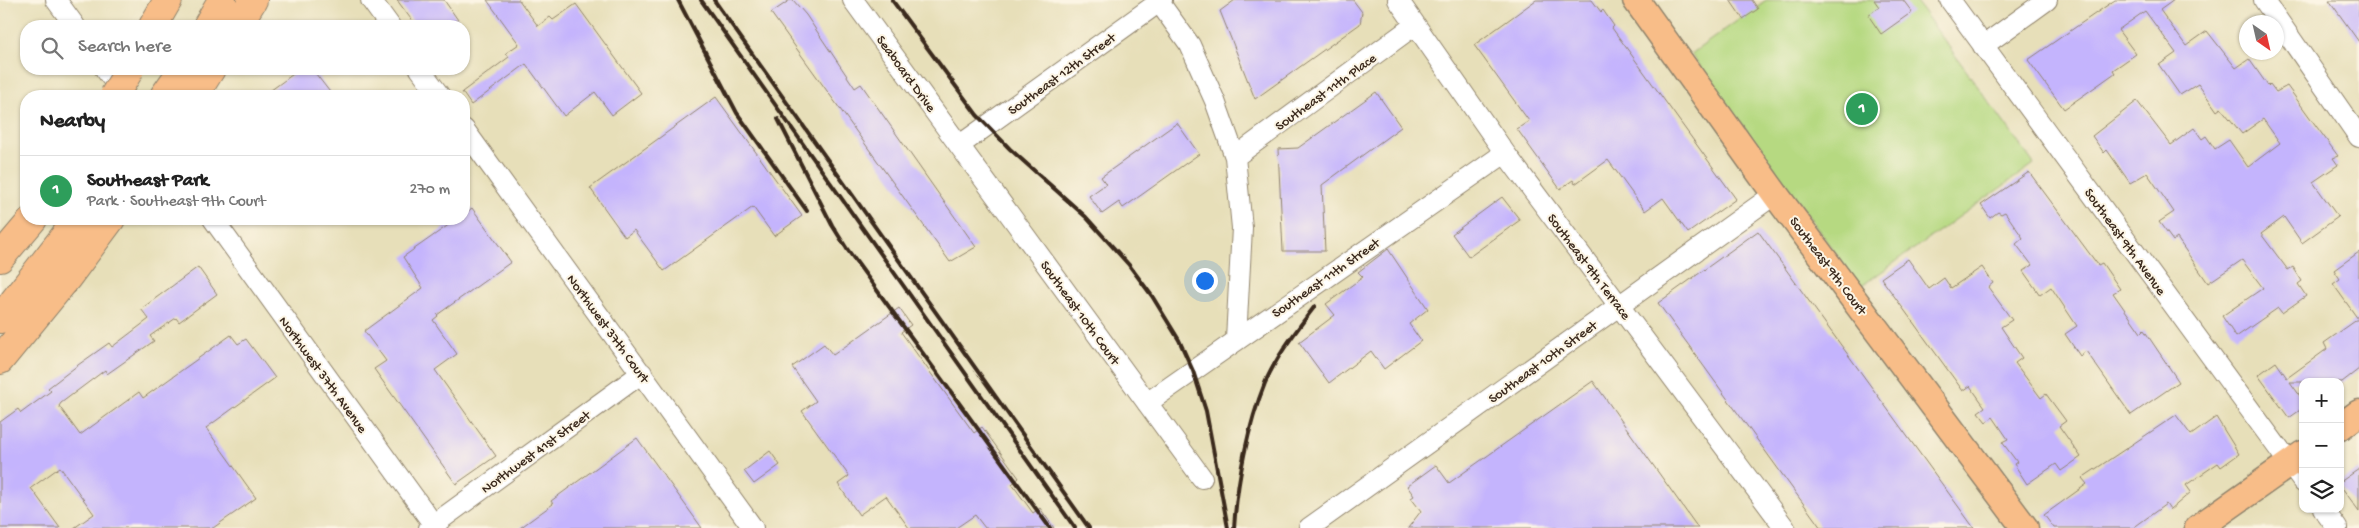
<!DOCTYPE html>
<meta charset="utf-8">
<style>
:root{--surface:#fff;--page:#f6f6f6;--text:#222;--muted:#767676;--line:#e0e0e0;--accent:#d93025}
body{margin:0;font-family:"Gochi Hand",sans-serif;background:var(--page);color:var(--text)}
.controls{position:absolute;right:15px;bottom:15px;display:grid;overflow:hidden;border-radius:10px;box-shadow:0 1px 4px #0004}
.controls button{width:45px;height:45px;display:grid;place-items:center;padding:0;border:0;border-bottom:1px solid var(--line);background:var(--surface);color:var(--text);font:25px sans-serif}
.compass{position:absolute;left:2239px;top:15px;width:45px;height:45px;border-radius:50%;background:var(--surface);box-shadow:0 1px 4px #0004;rotate:146deg}
.you{position:absolute;left:1204px;top:280px;width:18px;height:18px;margin:-12px;border:4px solid #fff;border-radius:50%;background:#1a73e8;box-shadow:0 0 0 8px #1a73e833}
.badge{display:grid;place-items:center;width:32px;height:32px;border-radius:50%;background:var(--accent);color:#fff;font-size:16px;font-weight:700}
.pin{position:absolute;translate:-50% -50%;border:2px solid #fff;box-shadow:0 1px 5px #0006}
.list{margin:0;padding:0;list-style:none}
h2{display:flex;justify-content:space-between;align-items:center;height:65px;margin:0;padding:0 20px;font-size:21px}
h2 small{font-size:16px;font-weight:400;color:var(--muted)}
.list li{display:grid;grid-template-columns:32px 1fr auto;gap:15px;align-items:center;box-sizing:border-box;height:70px;padding:0 20px;border-top:1px solid var(--line)}
.list b{display:block;font-size:19px;white-space:nowrap}
.list p{margin:0;font-size:16px;white-space:nowrap;color:var(--muted)}
.list em{font-size:16px;font-style:normal;color:var(--muted)}
.icon{flex:none;width:28px;height:28px;fill:none;stroke:currentColor;stroke-width:2;stroke-linecap:round;stroke-linejoin:round}
.map{position:relative;flex:none;width:2359px;height:528px;overflow:hidden}
.search{position:absolute;background:var(--surface);box-shadow:0 1px 4px #0004;left:20px;top:20px;width:450px;height:55px;display:flex;align-items:center;gap:12px;box-sizing:border-box;padding:0 18px;border-radius:20px;color:var(--muted);font-size:19px}
.panel{position:absolute;background:var(--surface);box-shadow:0 1px 4px #0004;left:20px;top:90px;width:450px;height:135px;border-radius:20px}
.map>svg:first-child{display:block}
.green{fill:#b6d981;stroke:#788250}
.building{fill:#c4b4fd}
.lines{fill:none;stroke-linecap:round;stroke-linejoin:round}
.minor-casing{stroke:#91846c;stroke-width:22}
.major-casing{stroke:#91846c;stroke-width:29}
.highway-casing{stroke:#91846c;stroke-width:30}
.minor{stroke:#fff;stroke-width:20}
.major{stroke:#f8bd88;stroke-width:26}
.highway{stroke:#f8bd88;stroke-width:28}
.rail{stroke:#3b2a1e;stroke-width:4}
.highway-bridge-casing{stroke:#91846c;stroke-width:30;stroke-linecap:butt}
.highway-bridge{stroke:#f8bd88;stroke-width:28}
.labels{text-anchor:middle;stroke-width:4;stroke-linejoin:round;paint-order:stroke}
.street-label{font-size:14px;fill:#3b2a1e;stroke:#fcf5e5}
</style>
<div class="map">
<svg width="2359" height="528" viewBox="0 0 2359 528">
<rect width="100%" height="100%" fill="#fcf5e5"/>
<filter id="ink" filterUnits="userSpaceOnUse"><feTurbulence type="fractalNoise" baseFrequency=".02" numOctaves="2"/><feDisplacementMap in="SourceGraphic" scale="10" xChannelSelector="R" yChannelSelector="G"/><feConvolveMatrix kernelMatrix="1 2 1 2 8 2 1 2 1" color-interpolation-filters="sRGB"/></filter>
<filter id="wash" filterUnits="userSpaceOnUse"><feTurbulence type="fractalNoise" baseFrequency=".0096" numOctaves="4" result="noise"/><feDisplacementMap in="SourceGraphic" scale="20" xChannelSelector="R" yChannelSelector="G"/><feGaussianBlur stdDeviation="1.12" result="paint"/><feColorMatrix in="noise" values="0 0 0 0 0 0 0 0 0 0 0 0 0 0 0 0 0 1.4 0 .05"/><feComposite in="paint" operator="in"/></filter>
<g filter="url(#wash)">
<rect width="100%" height="100%" fill="#e7dfb9"/>
<path class="green" d="M1766,0H1915L2034,164L1860,287L1691,54Z"/>
<g id="blocks">
<path class="building" d="M397,0H444L458,20L449,26H416Z
M487,0H519L538,26L550,17L553,20L576,4L641,93L612,115L595,92L564,116L526,64L471,105L462,92L509,57L506,53L519,44Z
M790,0H793L806,15L855,88L861,84L976,247L950,262L771,13Z
M1235,0H1353L1362,12L1360,24L1255,99L1220,11Z
M1536,0H1592L1601,12L1603,10L1614,26L1612,28L1736,199L1688,233L1663,198L1645,211L1608,160L1575,184L1573,180L1560,189L1517,129L1529,121L1474,45Z
M1730,0H1752L1758,9L1743,19Z
M1874,0H1903L1912,12L1881,34L1868,15L1879,7Z
M2115,0H2174L2160,10L2186,46L2207,31L2236,68L2249,59L2268,86L2270,84L2276,92L2287,86L2338,156L2333,158L2338,165L2313,182L2338,217L2302,243L2284,217L2261,234L2288,270L2293,267L2302,281L2298,284L2306,296L2282,313L2278,308L2236,337L2222,316L2263,288L2242,260L2208,283L2177,238L2173,241L2159,222L2174,212L2147,173L2130,183L2107,150L2104,153L2092,136L2137,101L2171,145L2194,128L2202,139L2206,136L2215,149L2229,140L2248,167L2280,143L2263,119L2242,134L2221,108L2217,111L2198,84L2180,95L2159,65L2176,53L2145,11L2118,30L2136,54L2113,70L2115,73L2064,109L2028,60Z
M2329,0H2359V42Z
M300,69H312L333,96H263Z
M1376,92L1401,127L1322,185L1325,251H1283L1278,149L1298,148Z
M716,97L802,216L774,236L753,207L664,271L634,230L625,237L590,188Z
M1177,123L1199,154L1123,208L1119,202L1102,214L1089,196L1106,184L1101,177Z
M2029,172L2098,265L2102,263L2120,289L2113,293L2141,333L2144,330L2179,382L2131,415L2086,351L2080,356L2065,334L2077,326L2051,287L2040,295L2023,271L2032,265L2016,244L2023,238L2005,212L2001,214L1998,212L1990,218L1981,205Z
M1502,197L1520,220L1469,257L1452,234Z
M472,208L511,262L437,315L438,316L433,320L457,354L435,370L496,456L456,484L374,369L386,361L364,331L423,288L403,257L457,219H464V214Z
M1758,231L1974,528H1821L1658,303Z
M1388,249L1428,309L1409,324L1421,341L1384,369L1371,351L1329,383L1299,342L1335,315L1326,304L1363,277L1358,272Z
M2359,252V369L2342,382H2290L2303,400V408L2289,418L2258,375L2276,362L2287,378L2327,349L2324,343L2358,319L2333,284L2340,279L2334,270Z
M1908,259L1929,289L1944,278L1951,288L1982,267L1993,283L1988,287L2012,320L2001,327L2022,358L2015,363L2041,398L2046,394L2066,421L2059,426L2081,457L2061,471L2056,464L2027,484L2014,464L2017,462L2002,442L2008,439L1993,417L1986,422L1978,412L1985,407L1970,386L1963,391L1881,278Z
M198,267L217,294L179,322L176,318L150,336L154,341L107,374L105,370L61,403L59,406L80,435L139,392L143,398L231,335L238,344L246,339L275,378L206,428L256,498L213,528H74L94,514L60,467L31,488L60,528H0V422L18,409L21,413L51,391L48,388L78,365L109,343L112,347L149,319L141,309Z
M899,308L911,325L901,332L974,433L982,427L1019,478L1012,484L1033,513L1040,508L1054,528H985L975,515L956,528H909L886,496L859,515L838,484L849,476L802,411L816,401L792,367L824,344L833,355Z
M1593,381L1698,528H1408L1421,511L1411,498L1414,496L1407,486L1436,465L1449,483Z
M2176,415L2191,435L2216,417L2239,454L2221,467L2218,463L2186,485L2191,492L2170,510L2166,504L2133,528H2054L2044,515L2087,484L2082,478Z
M637,438L702,528H520L553,504L551,501Z
M770,451L780,465L754,484L744,471Z
M2359,469V511L2340,485V482Z"/>
</g>
</g>
<g filter="url(#ink)">
<use href="#blocks" fill-opacity="0" stroke="#91846c" stroke-width="1"/>
<g class="lines">
<defs>
<path id="minor" d="M56,0L75,26
M371,0L390,26
M853,0L1202,478
M1398,0L1505,153L1785,528
M1950,0L2303,482
M2264,0L2359,137
M1159,2L1190,45L1215,101L1235,157L1242,228L1236,339
M1983,46L2047,0
M105,69L125,96
M420,69L440,96
M464,129L753,528
M960,145L1162,0
M1235,157L1415,25
M213,219L436,528
M1147,403L1505,153
M2323,509L2337,528
M429,528L642,373
M1309,528L1775,194"/>
<path id="major" d="M1636,0L1775,194L2025,528
M2340,427L2359,413
M2198,528L2303,454"/>
<path id="highway" d="M153,26L168,0
M207,26L222,0
M237,26L253,0
M164,96L183,69
M194,96L211,69
M0,258L33,219
M0,319L78,219
M0,360L67,278L111,219"/>
</defs>
<use href="#minor" class="minor-casing"/>
<use href="#major" class="major-casing"/>
<use href="#highway" class="highway-casing"/>
<use href="#minor" class="minor"/>
<use href="#major" class="major"/>
<use href="#highway" class="highway"/>
<path class="rail" d="M678,0L737,113L807,211
M701,0L1075,528
M714,0L1089,528
M892,0L977,115L1010,149L1086,217L1129,265L1152,296L1179,340L1193,371L1206,411L1228,528
M778,119L832,225L847,249L1050,528
M1234,528C1237,482 1248,425 1265,383C1277,355 1297,330 1315,306"/>
<defs>
<path id="highway-bridge" d="M114,96L130,69"/>
</defs>
<use href="#highway-bridge" class="highway-bridge-casing"/>
<use href="#highway-bridge" class="highway-bridge"/>
</g>
</g>
<g class="labels">
<g class="street-label">
<text transform="translate(907 73) rotate(54)" y="5">Seaboard Drive</text>
<text transform="translate(1061 73) rotate(-36)" y="5">Southeast 12th Street</text>
<text transform="translate(1325 91) rotate(-36)" y="5">Southeast 11th Place</text>
<text transform="translate(2126 241) rotate(54)" y="5">Southeast 9th Avenue</text>
<text transform="translate(1829 265) rotate(53)" y="5">Southeast 9th Court</text>
<text transform="translate(1590 266) rotate(53)" y="5">Southeast 9th Terrace</text>
<text transform="translate(1325 277) rotate(-35)" y="5">Southeast 11th Street</text>
<text transform="translate(1081 312) rotate(54)" y="5">Southeast 10th Court</text>
<text transform="translate(609 328) rotate(54)" y="5">Northwest 37th Court</text>
<text transform="translate(1542 361) rotate(-36)" y="5">Southeast 10th Street</text>
<text transform="translate(324 374) rotate(54)" y="5">Northwest 37th Avenue</text>
<text transform="translate(535 451) rotate(-36)" y="5">Northwest 41st Street</text>
</g>
</g>
</svg>
<div class="controls">
<button>+</button>
<button>−</button>
<button><svg class="icon" aria-label="layers" viewBox="0 0 24 24"><path d="M12 4l9 5-9 5-9-5zM3 14l9 5 9-5"/></svg></button>
</div>
<svg class="compass" viewBox="-18 -18 36 36"><path d="M0-13l5 13h-10z" fill="#e53935"/><path d="M0 13l5-13h-10z" fill="#767676"/></svg>
<div class="you"></div>
<div class="pin badge" style="left:1862px;top:109px;background:#2e9e5b">1</div>
<div class="search"><svg class="icon" aria-label="search" viewBox="0 0 24 24"><circle cx="10" cy="10" r="6"/><path d="M15 15l6 6"/></svg>Search here</div>
<section class="panel">
<h2>Nearby<small></small></h2>
<ul class="list">
<li><span class="badge" style="background:#2e9e5b">1</span><div><b>Southeast Park</b><p>Park · Southeast 9th Court</p></div><em>270 m</em></li>
</ul>
</section>
</div>
